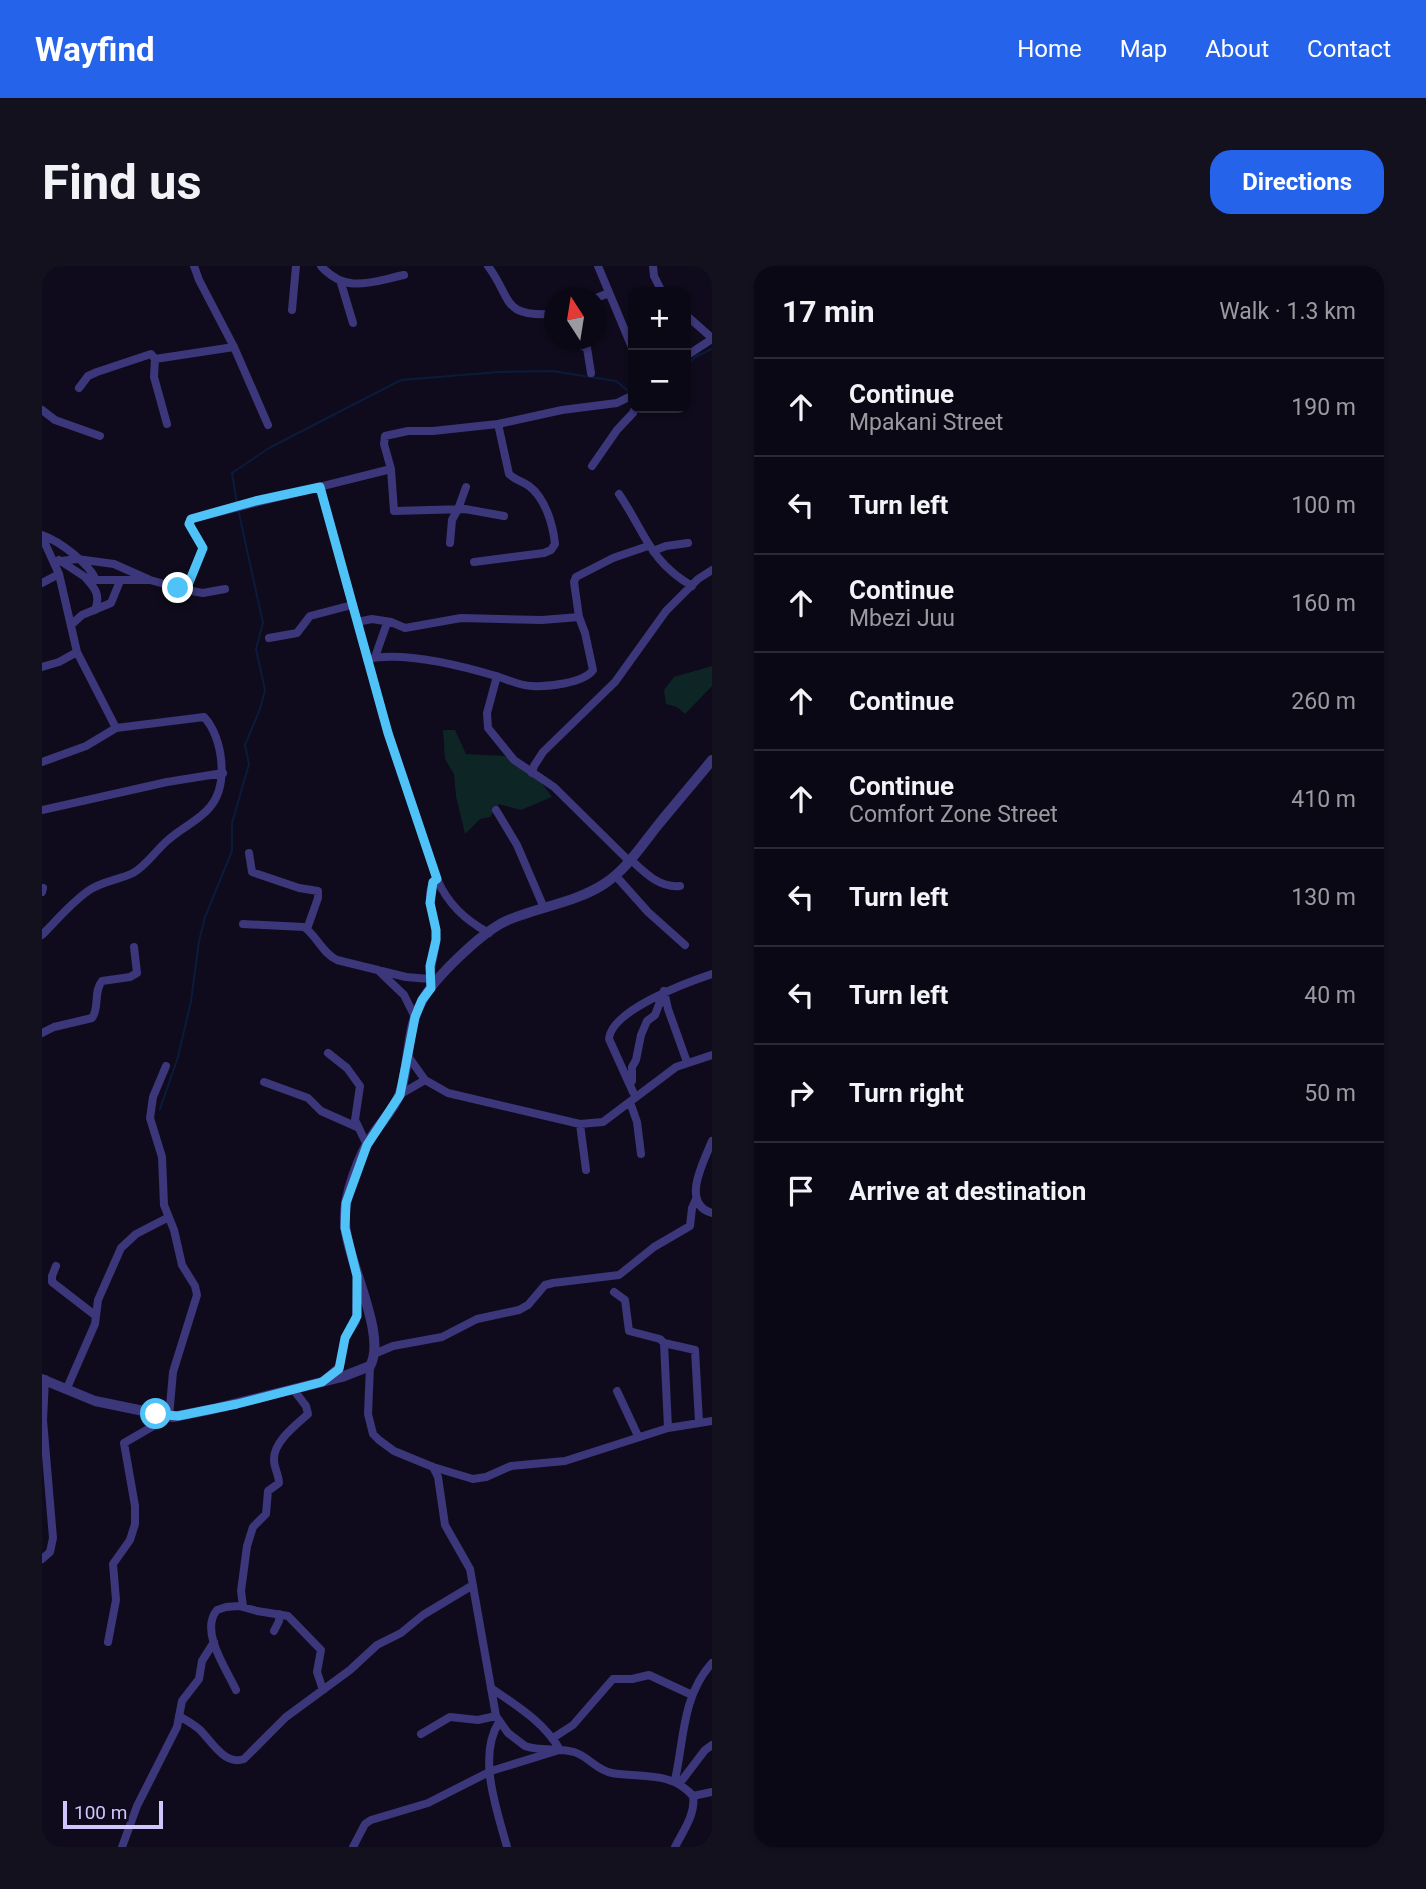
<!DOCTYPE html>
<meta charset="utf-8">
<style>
:root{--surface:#0b0815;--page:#14111e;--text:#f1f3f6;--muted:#9a9aa0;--line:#2b2934;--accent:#2563eb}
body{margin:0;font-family:Roboto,sans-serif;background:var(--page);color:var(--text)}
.controls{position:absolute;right:21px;top:21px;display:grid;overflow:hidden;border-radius:14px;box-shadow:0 2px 5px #0004}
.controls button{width:63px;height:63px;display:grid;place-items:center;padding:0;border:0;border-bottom:2px solid var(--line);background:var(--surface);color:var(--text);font:35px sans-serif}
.compass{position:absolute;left:502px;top:21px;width:63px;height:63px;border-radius:50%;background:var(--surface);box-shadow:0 2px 5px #0004;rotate:348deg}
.scale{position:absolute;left:21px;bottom:18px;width:100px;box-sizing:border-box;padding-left:7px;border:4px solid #cfc6fe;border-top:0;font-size:19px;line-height:24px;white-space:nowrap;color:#cfc6fe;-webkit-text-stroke:5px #0f0b1c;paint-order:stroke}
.stop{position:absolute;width:21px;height:21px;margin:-16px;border:5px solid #4fc3f7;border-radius:50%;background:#fff}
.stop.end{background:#4fc3f7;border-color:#fff;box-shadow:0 2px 7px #0008}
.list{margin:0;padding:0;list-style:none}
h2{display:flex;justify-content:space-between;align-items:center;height:91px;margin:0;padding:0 28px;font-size:30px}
h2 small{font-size:23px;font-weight:400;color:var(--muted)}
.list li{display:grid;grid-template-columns:46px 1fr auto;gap:21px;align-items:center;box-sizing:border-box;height:98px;padding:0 28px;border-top:2px solid var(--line)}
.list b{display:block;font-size:26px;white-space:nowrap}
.list p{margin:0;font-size:23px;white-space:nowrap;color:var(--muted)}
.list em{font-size:23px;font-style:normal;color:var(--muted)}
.icon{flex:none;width:38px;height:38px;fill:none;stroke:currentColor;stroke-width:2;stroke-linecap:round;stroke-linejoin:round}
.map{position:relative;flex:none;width:670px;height:1581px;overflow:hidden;border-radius:21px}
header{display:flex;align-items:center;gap:42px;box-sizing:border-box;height:98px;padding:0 35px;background:var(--accent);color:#fff}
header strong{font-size:33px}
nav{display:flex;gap:38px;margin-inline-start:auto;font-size:24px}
.intro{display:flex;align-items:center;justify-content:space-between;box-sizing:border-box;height:168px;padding:0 42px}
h1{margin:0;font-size:49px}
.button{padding:18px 32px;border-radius:21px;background:var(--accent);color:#fff;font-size:24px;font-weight:700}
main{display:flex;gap:42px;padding:0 42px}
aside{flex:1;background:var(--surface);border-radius:21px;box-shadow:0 2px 5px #0004}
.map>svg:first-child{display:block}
.green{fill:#0e2525}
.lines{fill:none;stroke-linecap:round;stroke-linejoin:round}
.stream{stroke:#0b1b3b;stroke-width:2}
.minor{stroke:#3b377a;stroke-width:8}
.tertiary{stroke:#3b377a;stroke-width:10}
.route{stroke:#4fc3f7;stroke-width:9}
</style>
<header>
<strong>Wayfind</strong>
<nav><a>Home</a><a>Map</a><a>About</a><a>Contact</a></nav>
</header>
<div class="intro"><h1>Find us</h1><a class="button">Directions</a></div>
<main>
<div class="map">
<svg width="670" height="1581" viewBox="0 0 670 1581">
<rect width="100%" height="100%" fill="#0f0b1c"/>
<path class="green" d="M670,400V420L643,448L635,441L624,438L622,424L632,411Z
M401,464H413L424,488L463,490L499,516L510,531L479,544L457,538L448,551L438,553L423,568L414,530L412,508L403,493Z"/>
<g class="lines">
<path class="stream" d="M644,100L653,91L670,83
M195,238L190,207L227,182L359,114L457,106L510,105L574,115L589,127
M118,843L136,791L149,735L157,675L163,651L190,585V557L207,498L203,479L218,443L223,424L214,383L221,357L196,243"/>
<path class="minor" d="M152,0L157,14L192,81L226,159
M279,0C304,28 329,16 362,9
M446,0C471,34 459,51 512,48
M556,0L591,84
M611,0L612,10L620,26
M299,17L311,57
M554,32L567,27
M250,44L254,0
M644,49L670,72
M526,74L545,82L549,107
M644,90L670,73
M37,122L46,110L55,106L109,88L113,93
M0,144L13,154L58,170
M125,158L112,111L113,93L192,81
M550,200L575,164L591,147L593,142
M278,221L346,467L395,613C406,638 423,654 447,667
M577,228C603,266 607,295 650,320
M462,250L423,243L352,245L349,203L342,178L343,170L366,165H391L456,158L520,144L575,137L591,129
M0,269C17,275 47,297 54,314
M0,271L17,308L35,386L17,396L0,401
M408,277L410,254L416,243L424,221
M611,285L624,280L646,277
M17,294L43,311L54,314H107
M12,296L35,293L72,298L108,314L144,324L161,282L147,258L149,253L349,203
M432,296L502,287L509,284L513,278C511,258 503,232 487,220C480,215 473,214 467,208L456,158
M43,311C53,322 59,329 53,344
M0,317L17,308
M144,324L161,327L183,323
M315,356L330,353L349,356L363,362L419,352L500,354L537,351
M29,359L40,349L69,337L78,315
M227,372L255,367L268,350L310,339
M333,391L345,357
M325,393C362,385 417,399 454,410C465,413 478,420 490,420C506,421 542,417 551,404L543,367L537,351L532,316L534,311L571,292L606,280
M455,410L445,447L446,462L472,494L512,521L587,595
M0,496L44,480L74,462
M490,507L492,500L501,486L573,416L624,345L656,313L670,304
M0,544L125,516L181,507
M454,544L475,579L502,642
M207,587L210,606L257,622L276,625V632L265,663
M588,593C603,607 617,622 638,620
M573,609L606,646L643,679
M0,626L1,622
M201,658L262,661C275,670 280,687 295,694L364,711L388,713
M0,669C15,654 29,637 46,625C60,615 77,614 91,607C105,599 114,584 126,574C139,562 158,554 168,541C187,519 181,471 162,451L74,462L35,386
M336,704L362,729L373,751
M388,717C387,699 396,683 394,666C393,648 383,634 391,616L395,613
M622,725L626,743L645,796
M0,767L12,761L50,752C58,741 51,726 60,715L88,711L95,707L92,681
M286,787L305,802L318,820L313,854L325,879
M366,790L383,814L406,827L538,858L561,856L634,801L670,789
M590,815V801L594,794L599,769L605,755L613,749L622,725
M222,816L266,832L279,845L315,861
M591,826L567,773C569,744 646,716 670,708
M357,829L383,814
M588,836L595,856L599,888
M538,858L544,904
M670,875C662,895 638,938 670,947
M14,1000L10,1010V1016L54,1050
M572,1026L583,1034L587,1065L618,1073L622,1077L626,1162
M622,1077L653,1084L657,1156
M332,1088L351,1080L400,1071L435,1053L477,1044L486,1039L503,1019L511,1017L577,1009L612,981L648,960L650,942L654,933
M328,1100L326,1148L331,1168L337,1174L352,1185L391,1201L431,1213L444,1211L469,1200L523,1195L626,1162L670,1155
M282,1114L298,1100L303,1072L314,1055L315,1012
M25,1122L53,1058L56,1034L79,982L94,968L127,951
M575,1125L596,1170
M391,1201L396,1211L403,1259L428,1303L454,1450L466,1467L483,1480C499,1486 516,1481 532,1486C546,1490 554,1504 570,1507C600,1512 629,1505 651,1530
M0,1293L8,1286L11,1272L1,1154L3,1113
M201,1340L199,1325L205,1280L211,1261L224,1248L226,1225L237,1217C237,1209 232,1202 232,1194C231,1176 254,1159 266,1148L264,1140L251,1123
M232,1365L237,1355V1348
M66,1376L74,1334L71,1298L88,1274L93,1258V1240L82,1177L127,1151L131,1106L155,1029L153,1020L140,999L132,964L122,939L120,891L108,852L111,831L124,800
M449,1422C475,1440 502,1456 518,1484
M194,1424C185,1404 157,1365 175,1344L184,1341L197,1340L215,1345L246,1350L279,1384L275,1406L281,1424
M137,1450C144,1454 151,1458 157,1463C169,1474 182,1500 202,1493L244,1451L308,1404L335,1379L359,1367L381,1349L431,1319
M457,1456C435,1491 455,1544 465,1581
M379,1468L408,1451L436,1454L454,1450
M511,1472L531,1459L571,1413H590L607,1409L650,1429
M641,1513L663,1484L670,1479
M633,1514C642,1474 640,1430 670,1397
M651,1530L670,1526
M80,1581L95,1540L135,1461L140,1435L157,1413L160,1395L172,1376
M311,1581L323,1558L329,1554L386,1537L449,1505L514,1485
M633,1581C641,1565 654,1548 651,1530"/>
<path class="tertiary" d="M0,1113L53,1135L131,1151L171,1143L300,1111L328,1100C346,1069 304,994 303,956C301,931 317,888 332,867C341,854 353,842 358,827C368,798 364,763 380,735C392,712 440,666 464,655C495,641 533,637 562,618C584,604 600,579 616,559C634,537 652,516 670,494"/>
</g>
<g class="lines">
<path class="route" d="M114,1148L136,1150L195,1138L280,1116L297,1103L303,1072L315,1050V1010L303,962L304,937L325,879L358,829L373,751L380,734L389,722L388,700L394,674V664L388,637L391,616L395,613L346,467L278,221L213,235L149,253L147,258L161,282L144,324L136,322"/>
</g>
</svg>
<div class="controls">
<button>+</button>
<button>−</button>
</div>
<svg class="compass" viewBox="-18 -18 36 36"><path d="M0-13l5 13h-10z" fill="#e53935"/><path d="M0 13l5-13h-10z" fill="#9a9aa0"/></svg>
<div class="scale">100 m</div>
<div class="stop" style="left:114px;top:1148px"></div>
<div class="stop end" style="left:136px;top:322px"></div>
</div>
<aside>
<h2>17 min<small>Walk · 1.3 km</small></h2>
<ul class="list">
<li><svg class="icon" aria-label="ahead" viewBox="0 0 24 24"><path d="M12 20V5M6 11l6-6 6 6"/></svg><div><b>Continue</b><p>Mpakani Street</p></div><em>190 m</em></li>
<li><svg class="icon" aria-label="left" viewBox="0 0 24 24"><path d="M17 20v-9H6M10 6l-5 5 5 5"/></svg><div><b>Turn left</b></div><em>100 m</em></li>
<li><svg class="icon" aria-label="ahead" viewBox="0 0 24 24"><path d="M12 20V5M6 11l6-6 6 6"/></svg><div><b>Continue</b><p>Mbezi Juu</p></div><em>160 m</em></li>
<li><svg class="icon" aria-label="ahead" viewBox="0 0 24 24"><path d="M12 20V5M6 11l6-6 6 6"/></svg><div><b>Continue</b></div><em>260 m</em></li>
<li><svg class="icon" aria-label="ahead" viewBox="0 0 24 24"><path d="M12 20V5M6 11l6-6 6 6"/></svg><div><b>Continue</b><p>Comfort Zone Street</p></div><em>410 m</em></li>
<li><svg class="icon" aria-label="left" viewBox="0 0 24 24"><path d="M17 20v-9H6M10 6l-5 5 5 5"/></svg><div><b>Turn left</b></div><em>130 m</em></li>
<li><svg class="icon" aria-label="left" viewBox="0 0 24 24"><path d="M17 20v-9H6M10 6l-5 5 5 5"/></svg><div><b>Turn left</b></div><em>40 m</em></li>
<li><svg class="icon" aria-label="right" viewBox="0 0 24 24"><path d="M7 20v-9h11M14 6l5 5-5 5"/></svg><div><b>Turn right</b></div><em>50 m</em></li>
<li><svg class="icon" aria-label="arrive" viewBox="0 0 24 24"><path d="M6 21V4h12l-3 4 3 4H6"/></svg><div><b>Arrive at destination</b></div></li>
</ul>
</aside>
</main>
